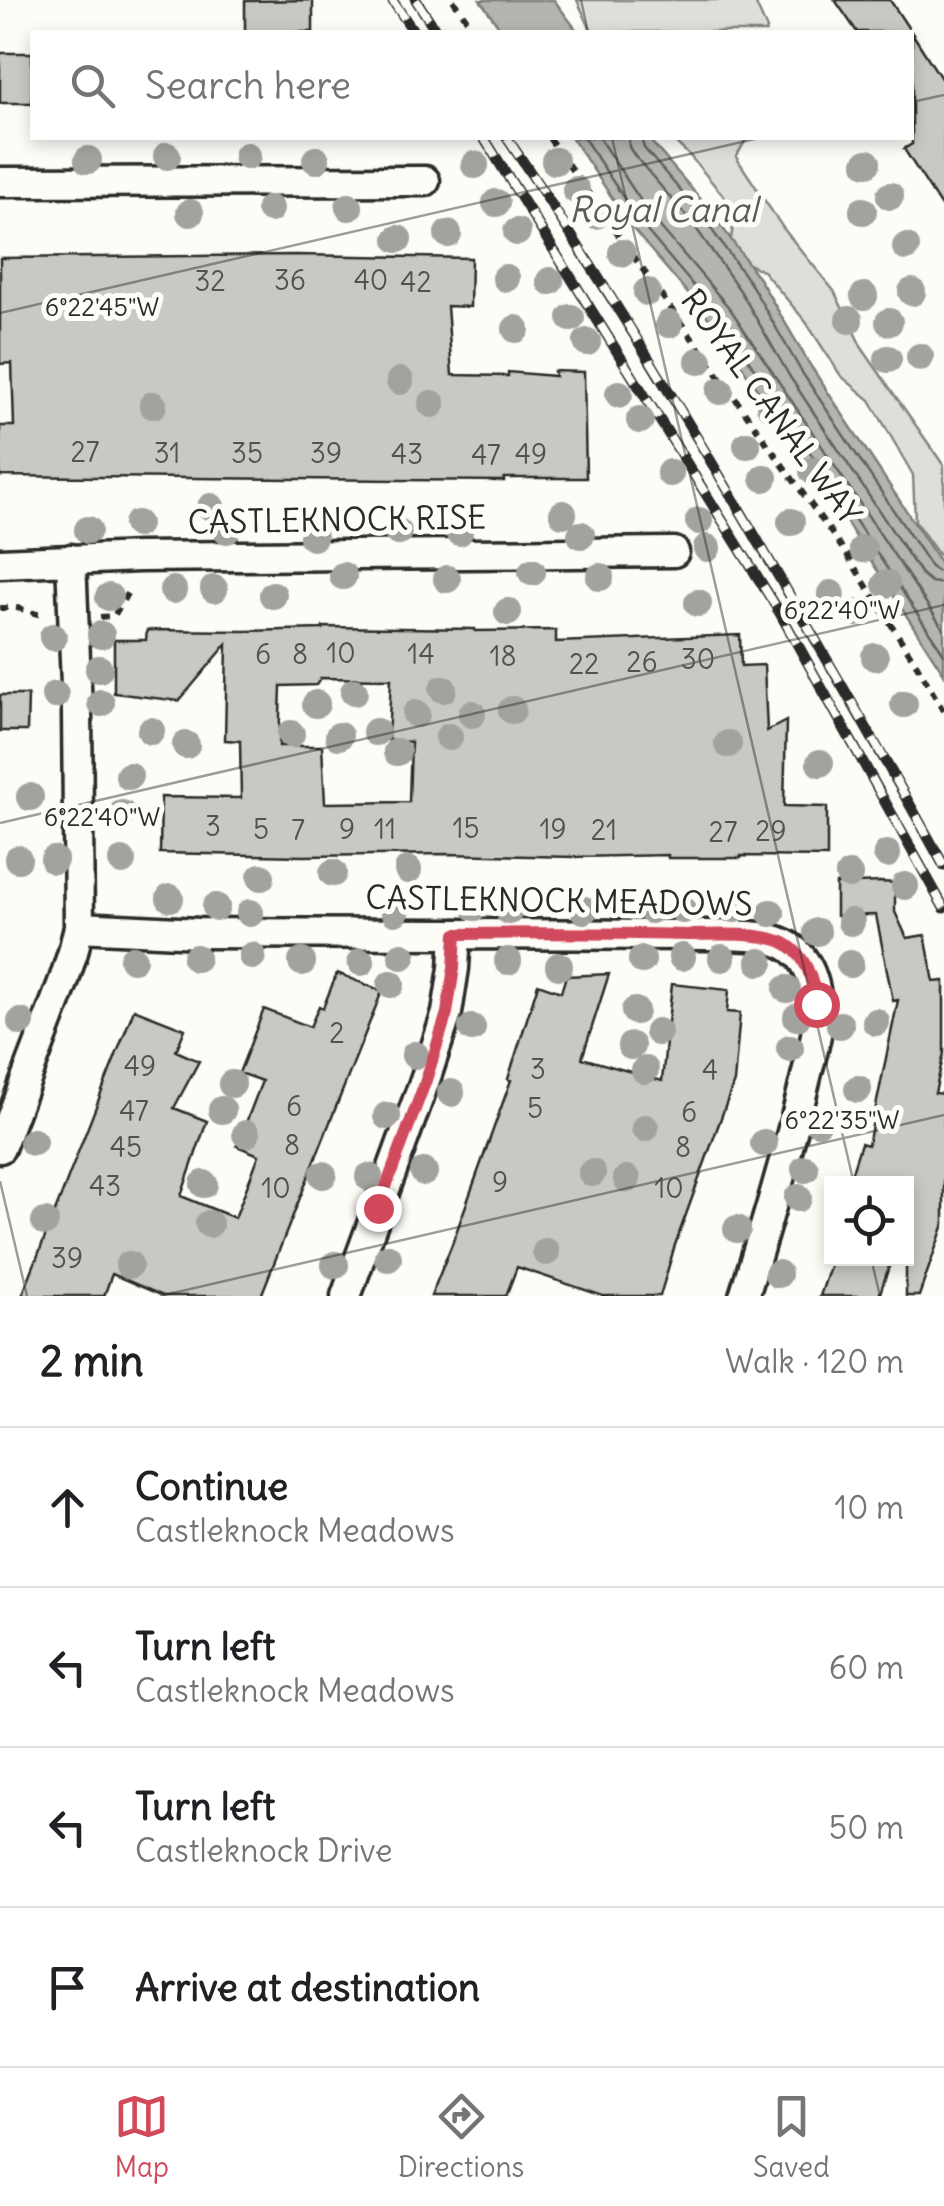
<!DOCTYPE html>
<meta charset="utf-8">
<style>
:root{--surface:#fff;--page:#f6f6f6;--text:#202124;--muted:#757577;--line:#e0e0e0;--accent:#d1495b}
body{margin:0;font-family:Delius,sans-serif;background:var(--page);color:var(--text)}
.controls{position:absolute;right:30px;bottom:30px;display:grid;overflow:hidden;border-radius:0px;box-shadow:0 5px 15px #0003}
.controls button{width:90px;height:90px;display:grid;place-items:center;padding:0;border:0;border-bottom:2px solid var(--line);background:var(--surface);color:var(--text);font:50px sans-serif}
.stop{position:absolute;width:30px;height:30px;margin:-22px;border:8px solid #d1495b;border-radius:50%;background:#fff}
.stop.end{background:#d1495b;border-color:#fff;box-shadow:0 2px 10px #0008}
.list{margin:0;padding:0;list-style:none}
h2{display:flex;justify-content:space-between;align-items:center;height:130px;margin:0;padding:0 40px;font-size:42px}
h2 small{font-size:32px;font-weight:400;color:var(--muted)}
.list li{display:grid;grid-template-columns:65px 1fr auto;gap:30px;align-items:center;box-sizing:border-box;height:160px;padding:0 40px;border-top:2px solid var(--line)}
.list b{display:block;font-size:38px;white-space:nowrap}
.list p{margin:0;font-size:32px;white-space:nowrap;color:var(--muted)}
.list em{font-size:32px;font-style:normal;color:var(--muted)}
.icon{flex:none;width:55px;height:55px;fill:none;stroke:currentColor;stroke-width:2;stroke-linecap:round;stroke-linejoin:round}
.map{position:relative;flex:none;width:944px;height:1296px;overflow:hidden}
.search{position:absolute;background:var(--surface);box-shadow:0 5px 15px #0003;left:30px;right:30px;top:30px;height:110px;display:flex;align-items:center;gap:25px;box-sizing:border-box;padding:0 35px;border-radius:0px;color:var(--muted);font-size:38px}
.sheet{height:770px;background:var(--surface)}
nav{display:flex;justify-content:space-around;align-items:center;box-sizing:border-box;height:140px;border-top:2px solid var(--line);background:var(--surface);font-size:28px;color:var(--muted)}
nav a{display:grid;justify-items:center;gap:5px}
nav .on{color:var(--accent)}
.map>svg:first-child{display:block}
.green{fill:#dfdeda;stroke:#858482;stroke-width:2.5}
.water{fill:#b5b4b1;stroke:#7e7d7b;stroke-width:2.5}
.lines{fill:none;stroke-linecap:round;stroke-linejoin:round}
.shore{stroke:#626261;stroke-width:2.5}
.building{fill:#c9c8c4;stroke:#2b2b2b;stroke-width:2.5;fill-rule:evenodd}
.street-casing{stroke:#2b2b2b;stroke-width:35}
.path{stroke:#2b2b2b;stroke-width:6;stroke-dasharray:8 8;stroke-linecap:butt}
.street{stroke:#fdfcf7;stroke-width:28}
.rail-casing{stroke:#2b2b2b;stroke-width:11}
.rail{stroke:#fdfcf7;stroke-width:8;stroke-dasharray:22;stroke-linecap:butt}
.tree{fill:#a2a29f}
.route{stroke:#d1495b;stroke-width:12}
.ticks{fill:none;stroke:#2b2b2b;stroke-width:2.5;stroke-opacity:0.45}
.labels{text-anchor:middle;stroke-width:10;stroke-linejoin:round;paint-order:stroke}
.number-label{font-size:28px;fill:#525251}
.street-label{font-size:32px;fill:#2b2b2b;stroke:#fdfcf7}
.water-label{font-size:35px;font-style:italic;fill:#5b5b5a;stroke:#fdfcf7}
.ticks-label{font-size:25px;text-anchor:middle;fill:#2b2b2b;stroke:#fdfcf7;stroke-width:10;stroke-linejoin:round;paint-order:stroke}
</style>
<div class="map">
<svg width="944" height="1296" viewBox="0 0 944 1296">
<rect width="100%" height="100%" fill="#fdfcf7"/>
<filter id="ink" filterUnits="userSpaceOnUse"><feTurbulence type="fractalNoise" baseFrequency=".01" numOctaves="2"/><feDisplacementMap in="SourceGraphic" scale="20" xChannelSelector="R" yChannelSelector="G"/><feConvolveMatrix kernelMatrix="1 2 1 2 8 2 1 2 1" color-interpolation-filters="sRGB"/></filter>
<g filter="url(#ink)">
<path class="green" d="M577,0H754L767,29L766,32H592Z
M671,138H747L736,157L783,228L834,291L862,348L944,466V557L938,554L915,521L913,475L870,400L841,376L806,322L763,271L728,254L736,211L691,157Z"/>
<path class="water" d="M480,0H554L578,32H503Z
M572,138H648L710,210L760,280L810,365L944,568V674L843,517L712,322L633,229Z"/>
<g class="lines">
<path class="shore" d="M584,138L641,224L720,317L944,654
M599,138L651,216L731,310L944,630
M629,138V147L634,155L693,224L741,292L790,377L921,574L931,582L944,584
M641,138L644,148L702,216L752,286L801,371L931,567L937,571L944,572"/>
</g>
<path class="building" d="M313,0V32H245V1Z
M835,0H890L911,32H857Z
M912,33L944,83V211L904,149L912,144Z
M0,53H32V103H0Z
M296,255L471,258L470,307L447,306L452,375L508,376V372L555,376L554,371L584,372L586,478H504V481L0,476V426H14L12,363L0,364V258Z
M323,627L475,629V631L556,630V642L740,635L741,666L764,665L767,731L786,721L784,806L827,807V857L741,856V858H668V855L575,857L447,854L303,856L160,853L161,797L241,798L240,741L225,740L227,644L179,701L114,693V640H146L147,630L245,631L323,629ZM321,678L391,679L388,740L411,742L409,802L325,803L322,746H279L281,686L316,685Z
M0,695H28L27,731H0Z
M880,882L895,883V912L907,938L925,935L934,982L944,981V1053L935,1093L944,1094V1224L919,1296H906V1184H867L850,1178L861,1143L868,1145L898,1000L893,1001L876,915L836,916V884Z
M337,973L382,991L261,1296H163L112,1274L104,1296H22L134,1009L185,1029L176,1051L199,1061L174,1108L207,1121L181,1196L235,1218L259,1155L237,1146L262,1081L239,1073L264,1009L310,1027L319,1006L323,1008Z
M609,974L582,1058L662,1081L672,984L729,990L727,1012L740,1013L734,1082L675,1245L660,1296H603L517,1267L506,1296H431L452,1244L511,1080L508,1079L538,984L561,992L566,976Z
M833,1258H892L879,1296H820Z"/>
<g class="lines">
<defs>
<path id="street" d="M0,182L425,181
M0,563L139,557L674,552
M79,927L199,933L711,935C739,936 779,932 799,955C815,972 820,1006 817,1028C815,1046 809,1063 805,1081C788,1153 766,1225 744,1296
M0,1148L64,980L73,952L79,927L77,710L71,559
M346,1296L425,1080L447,1013L454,968L456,934"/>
</defs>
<use href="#street" class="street-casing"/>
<path class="path" d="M453,0L476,32
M549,138L847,555L917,665L944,712
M0,608C8,608 17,607 25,610C33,612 35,615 43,614
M100,617L114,616L131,587"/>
<use href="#street" class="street"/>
<defs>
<path id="rail" d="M392,0L414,32
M416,0L437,32
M484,138L780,613L944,908
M507,138C592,263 671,393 748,524C814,637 881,751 944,866"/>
</defs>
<use href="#rail" class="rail-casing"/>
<use href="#rail" class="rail"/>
</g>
<g class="tree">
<circle cx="167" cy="156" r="14"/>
<circle cx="247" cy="156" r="14"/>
<circle cx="88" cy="160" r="14"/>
<circle cx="316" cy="160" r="14"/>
<circle cx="555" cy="161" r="14"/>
<circle cx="867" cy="163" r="14"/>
<circle cx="475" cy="165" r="14"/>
<circle cx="576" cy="190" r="14"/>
<circle cx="890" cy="196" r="14"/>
<circle cx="496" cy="203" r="14"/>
<circle cx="349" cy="207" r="14"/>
<circle cx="270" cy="209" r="14"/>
<circle cx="863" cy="211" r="14"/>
<circle cx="190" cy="213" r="14"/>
<circle cx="596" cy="215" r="14"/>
<circle cx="517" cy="232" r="14"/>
<circle cx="448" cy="234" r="14"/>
<circle cx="398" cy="239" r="14"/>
<circle cx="906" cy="247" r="14"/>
<circle cx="622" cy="253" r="14"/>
<circle cx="506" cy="278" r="14"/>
<circle cx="550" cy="281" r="14"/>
<circle cx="647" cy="292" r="14"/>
<circle cx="912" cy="292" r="14"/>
<circle cx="864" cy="296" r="14"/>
<circle cx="571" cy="318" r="14"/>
<circle cx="849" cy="320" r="14"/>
<circle cx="889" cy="322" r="14"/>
<circle cx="669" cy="324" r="14"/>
<circle cx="516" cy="329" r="14"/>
<circle cx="587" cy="342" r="14"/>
<circle cx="920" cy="357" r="14"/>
<circle cx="888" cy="359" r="14"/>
<circle cx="699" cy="361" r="14"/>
<circle cx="400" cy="381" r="14"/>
<circle cx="720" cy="391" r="14"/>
<circle cx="619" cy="394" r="14"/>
<circle cx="432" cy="404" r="14"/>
<circle cx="153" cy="405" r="14"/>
<circle cx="770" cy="406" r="14"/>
<circle cx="640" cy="420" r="14"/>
<circle cx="747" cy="445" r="14"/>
<circle cx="813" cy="471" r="14"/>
<circle cx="670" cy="473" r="14"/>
<circle cx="764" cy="478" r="14"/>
<circle cx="211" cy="507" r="14"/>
<circle cx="563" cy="514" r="14"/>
<circle cx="699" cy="521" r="14"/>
<circle cx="791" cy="522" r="14"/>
<circle cx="137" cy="524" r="14"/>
<circle cx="88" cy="530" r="14"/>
<circle cx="227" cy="530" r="14"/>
<circle cx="398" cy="532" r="14"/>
<circle cx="459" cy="532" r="14"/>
<circle cx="581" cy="535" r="14"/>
<circle cx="313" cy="537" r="14"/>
<circle cx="707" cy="548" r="14"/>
<circle cx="863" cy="549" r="14"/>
<circle cx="532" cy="572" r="14"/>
<circle cx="343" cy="576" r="14"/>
<circle cx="600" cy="577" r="14"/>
<circle cx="447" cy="579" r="14"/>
<circle cx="886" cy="584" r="14"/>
<circle cx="214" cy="589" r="14"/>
<circle cx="173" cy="590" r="14"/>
<circle cx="831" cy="594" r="14"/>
<circle cx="273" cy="595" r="14"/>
<circle cx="109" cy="597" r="14"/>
<circle cx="698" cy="603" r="14"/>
<circle cx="508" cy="612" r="14"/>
<circle cx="856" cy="613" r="14"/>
<circle cx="101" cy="635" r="14"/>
<circle cx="53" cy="637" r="14"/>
<circle cx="875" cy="657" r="14"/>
<circle cx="99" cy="669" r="14"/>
<circle cx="443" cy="689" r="14"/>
<circle cx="354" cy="692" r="14"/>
<circle cx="55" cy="695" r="14"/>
<circle cx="101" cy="703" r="14"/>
<circle cx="316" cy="704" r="14"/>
<circle cx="904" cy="704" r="14"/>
<circle cx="512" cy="710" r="14"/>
<circle cx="416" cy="714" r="14"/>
<circle cx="472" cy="714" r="14"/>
<circle cx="151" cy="731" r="14"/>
<circle cx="376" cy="732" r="14"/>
<circle cx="291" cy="734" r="14"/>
<circle cx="339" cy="736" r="14"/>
<circle cx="449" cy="737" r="14"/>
<circle cx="728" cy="744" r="14"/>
<circle cx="186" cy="745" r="14"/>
<circle cx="397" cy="752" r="14"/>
<circle cx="820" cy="763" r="14"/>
<circle cx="129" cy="776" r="14"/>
<circle cx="30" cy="797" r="14"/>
<circle cx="122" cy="814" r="14"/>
<circle cx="887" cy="854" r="14"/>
<circle cx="18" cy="859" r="14"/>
<circle cx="54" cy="860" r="14"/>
<circle cx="122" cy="861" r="14"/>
<circle cx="408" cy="870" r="14"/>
<circle cx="333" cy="873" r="14"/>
<circle cx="849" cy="875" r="14"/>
<circle cx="261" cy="877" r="14"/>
<circle cx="905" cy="886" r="14"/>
<circle cx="170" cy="898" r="14"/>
<circle cx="216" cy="907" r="14"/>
<circle cx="475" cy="907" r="14"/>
<circle cx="735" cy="909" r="14"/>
<circle cx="584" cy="910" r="14"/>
<circle cx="651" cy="910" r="14"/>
<circle cx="683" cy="910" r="14"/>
<circle cx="509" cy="911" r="14"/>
<circle cx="395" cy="912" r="14"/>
<circle cx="250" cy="913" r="14"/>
<circle cx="771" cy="913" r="14"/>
<circle cx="851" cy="922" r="14"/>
<circle cx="817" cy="932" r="14"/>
<circle cx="252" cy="956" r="14"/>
<circle cx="402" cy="956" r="14"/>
<circle cx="682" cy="957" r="14"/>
<circle cx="196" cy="958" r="14"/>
<circle cx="722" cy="958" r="14"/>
<circle cx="133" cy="959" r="14"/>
<circle cx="642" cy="960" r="14"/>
<circle cx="508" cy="961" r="14"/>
<circle cx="302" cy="962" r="14"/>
<circle cx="361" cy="962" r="14"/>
<circle cx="760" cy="962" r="14"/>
<circle cx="850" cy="964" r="14"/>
<circle cx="559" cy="966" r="14"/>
<circle cx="391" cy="984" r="14"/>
<circle cx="787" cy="989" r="14"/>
<circle cx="635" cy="1011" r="14"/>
<circle cx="797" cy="1017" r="14"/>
<circle cx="21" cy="1022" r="14"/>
<circle cx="876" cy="1022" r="14"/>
<circle cx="840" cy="1025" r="14"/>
<circle cx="472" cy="1028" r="14"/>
<circle cx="658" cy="1032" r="14"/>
<circle cx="631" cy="1046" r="14"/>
<circle cx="790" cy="1048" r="14"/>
<circle cx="415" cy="1055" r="14"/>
<circle cx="645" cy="1070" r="14"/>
<circle cx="232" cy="1084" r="14"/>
<circle cx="858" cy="1089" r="14"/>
<circle cx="451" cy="1093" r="14"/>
<circle cx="222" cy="1110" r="14"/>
<circle cx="387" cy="1116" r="14"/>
<circle cx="818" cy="1122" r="14"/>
<circle cx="645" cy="1128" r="14"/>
<circle cx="246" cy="1134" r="14"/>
<circle cx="33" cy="1142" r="14"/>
<circle cx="764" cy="1143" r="14"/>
<circle cx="805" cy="1169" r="14"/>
<circle cx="424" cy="1172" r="14"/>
<circle cx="592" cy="1173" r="14"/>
<circle cx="323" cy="1175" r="14"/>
<circle cx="369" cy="1177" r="14"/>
<circle cx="627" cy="1179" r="14"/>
<circle cx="204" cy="1184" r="14"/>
<circle cx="798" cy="1198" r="14"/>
<circle cx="45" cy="1222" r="14"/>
<circle cx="209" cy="1224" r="14"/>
<circle cx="737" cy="1229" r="14"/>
<circle cx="546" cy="1252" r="14"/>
<circle cx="388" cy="1258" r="14"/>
<circle cx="129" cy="1265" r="14"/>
<circle cx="335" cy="1265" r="14"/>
<circle cx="778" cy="1274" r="14"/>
</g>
</g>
<g class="lines" filter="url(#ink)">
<path class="route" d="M378,1208L426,1080L447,1013L454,968L456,934C533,933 610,933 688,935C714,935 756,932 780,941C805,951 814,980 816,1004"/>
</g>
<path class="ticks" d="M581,0L588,32M912,102L944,95M612,138L854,1184M0,313L759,138M0,823L944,605M0,1181L27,1296M871,1258L880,1296M160,1296L944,1115"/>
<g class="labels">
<g class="number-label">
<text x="290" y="290">36</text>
<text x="371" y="290">40</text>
<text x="210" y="291">32</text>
<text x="416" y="292">42</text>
<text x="85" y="462">27</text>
<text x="167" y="463">31</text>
<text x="247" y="463">35</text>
<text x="326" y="463">39</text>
<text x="407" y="464">43</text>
<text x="531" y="464">49</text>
<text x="486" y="465">47</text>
<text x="341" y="663">10</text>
<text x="263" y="664">6</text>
<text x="300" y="664">8</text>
<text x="421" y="664">14</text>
<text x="503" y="666">18</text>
<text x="698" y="669">30</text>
<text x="642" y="672">26</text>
<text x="584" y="674">22</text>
<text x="213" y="836">3</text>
<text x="466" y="838">15</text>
<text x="261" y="839">5</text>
<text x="347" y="839">9</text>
<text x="385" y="839">11</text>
<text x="553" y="839">19</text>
<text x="298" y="840">7</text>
<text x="604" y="840">21</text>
<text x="771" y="841">29</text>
<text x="723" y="842">27</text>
<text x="337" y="1043">2</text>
<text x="140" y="1076">49</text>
<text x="538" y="1079">3</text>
<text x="710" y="1080">4</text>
<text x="294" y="1116">6</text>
<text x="535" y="1118">5</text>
<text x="134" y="1121">47</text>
<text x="689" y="1122">6</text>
<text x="292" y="1155">8</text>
<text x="126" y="1157">45</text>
<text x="683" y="1157">8</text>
<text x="500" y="1192">9</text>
<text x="105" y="1196">43</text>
<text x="276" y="1198">10</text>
<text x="669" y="1198">10</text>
<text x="67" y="1268">39</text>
</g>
<g class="street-label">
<text transform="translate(771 407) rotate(54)" y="11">ROYAL CANAL WAY</text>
<text transform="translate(337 520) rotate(-1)" y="11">CASTLEKNOCK RISE</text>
<text transform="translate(559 901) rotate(1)" y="11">CASTLEKNOCK MEADOWS</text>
</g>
<g class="water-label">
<text x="663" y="222">Royal Canal</text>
</g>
</g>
<g class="ticks-label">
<text x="102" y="316">6°22'45"W</text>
<text x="842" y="619">6°22'40"W</text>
<text x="102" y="826">6°22'40"W</text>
<text x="842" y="1129">6°22'35"W</text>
</g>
</svg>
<div class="controls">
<button><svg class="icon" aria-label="locate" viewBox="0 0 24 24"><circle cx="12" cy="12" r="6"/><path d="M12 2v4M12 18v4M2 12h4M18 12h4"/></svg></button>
</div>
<div class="stop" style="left:816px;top:1004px"></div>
<div class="stop end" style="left:378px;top:1208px"></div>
<div class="search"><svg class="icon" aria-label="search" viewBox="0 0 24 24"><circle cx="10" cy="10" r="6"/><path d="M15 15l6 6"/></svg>Search here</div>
</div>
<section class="sheet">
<h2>2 min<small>Walk · 120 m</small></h2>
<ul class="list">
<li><svg class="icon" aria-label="ahead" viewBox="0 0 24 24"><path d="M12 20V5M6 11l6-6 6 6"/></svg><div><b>Continue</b><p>Castleknock Meadows</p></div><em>10 m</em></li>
<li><svg class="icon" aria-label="left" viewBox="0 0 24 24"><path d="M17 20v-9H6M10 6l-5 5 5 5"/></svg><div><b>Turn left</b><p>Castleknock Meadows</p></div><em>60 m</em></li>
<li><svg class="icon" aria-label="left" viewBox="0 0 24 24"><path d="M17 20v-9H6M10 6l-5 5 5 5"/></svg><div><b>Turn left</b><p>Castleknock Drive</p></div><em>50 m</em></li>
<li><svg class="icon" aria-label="arrive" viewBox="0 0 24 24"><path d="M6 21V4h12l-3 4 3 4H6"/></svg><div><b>Arrive at destination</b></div></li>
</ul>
</section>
<nav>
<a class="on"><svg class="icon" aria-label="map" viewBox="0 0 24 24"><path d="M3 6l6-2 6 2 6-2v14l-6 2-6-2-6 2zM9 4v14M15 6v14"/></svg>Map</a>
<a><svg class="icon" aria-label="directions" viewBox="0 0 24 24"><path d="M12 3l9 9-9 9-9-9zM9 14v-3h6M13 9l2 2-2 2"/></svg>Directions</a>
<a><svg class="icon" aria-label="saved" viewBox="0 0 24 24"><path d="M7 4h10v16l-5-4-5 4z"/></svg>Saved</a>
</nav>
